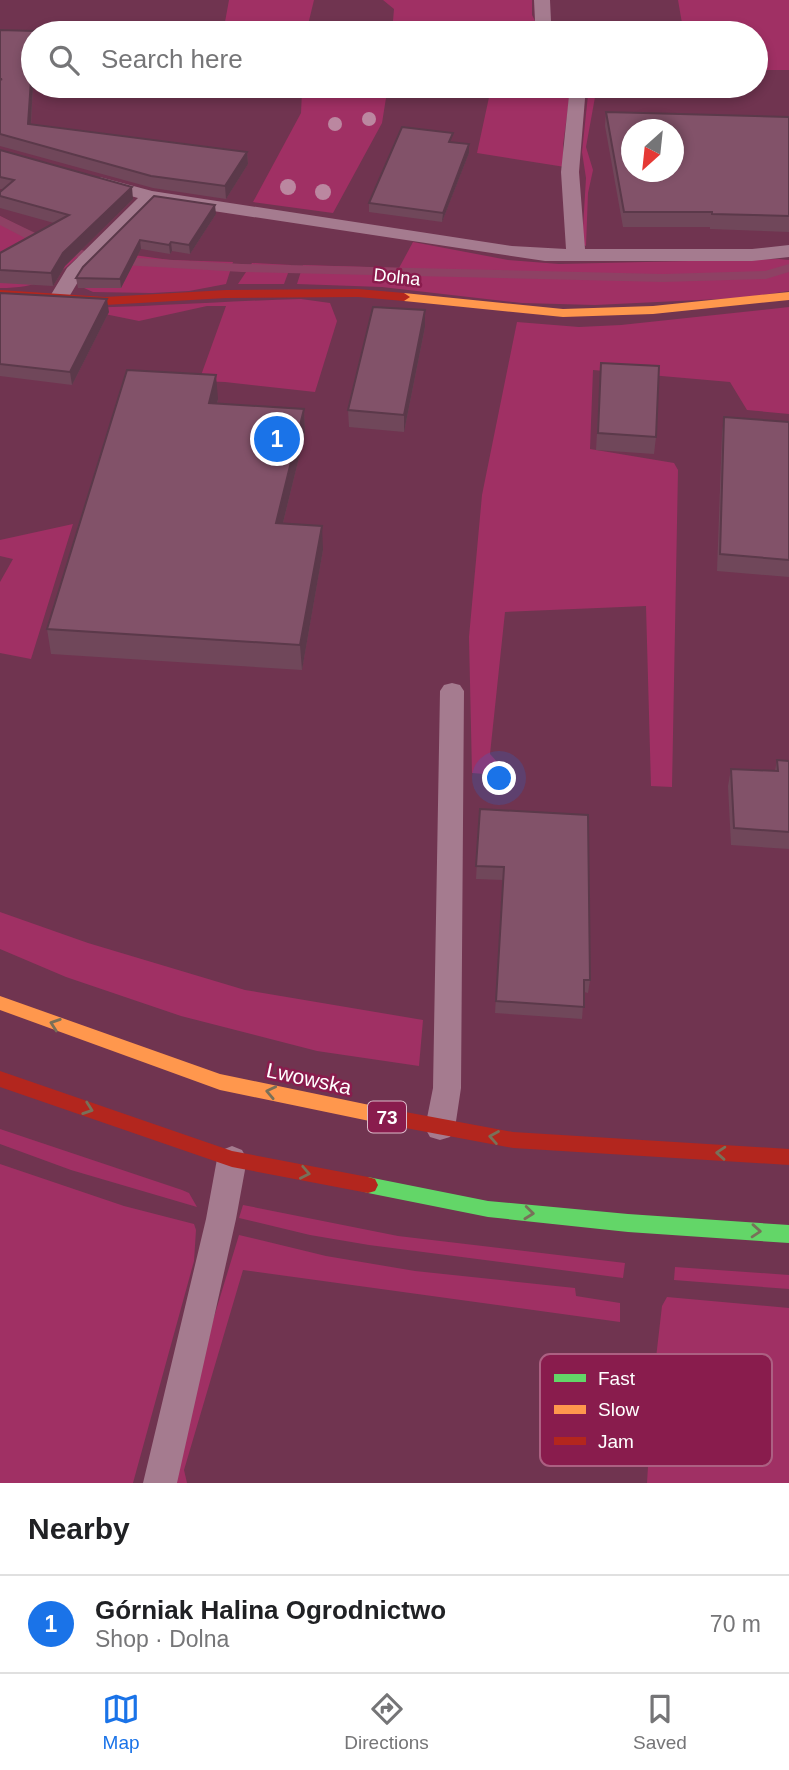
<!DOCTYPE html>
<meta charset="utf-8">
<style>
:root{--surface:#fff;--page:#f2f2f2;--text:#202124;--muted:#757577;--line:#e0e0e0;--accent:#1a73e8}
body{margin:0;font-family:Helvetica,sans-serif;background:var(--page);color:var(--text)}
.compass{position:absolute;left:621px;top:119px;width:63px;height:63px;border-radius:50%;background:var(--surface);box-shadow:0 4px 10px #0003;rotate:207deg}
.you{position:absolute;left:500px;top:779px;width:24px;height:24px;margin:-18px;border:5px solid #fff;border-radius:50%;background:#1a73e8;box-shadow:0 0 0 10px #1a73e833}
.badge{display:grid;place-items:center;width:46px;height:46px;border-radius:50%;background:var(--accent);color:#fff;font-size:23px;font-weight:700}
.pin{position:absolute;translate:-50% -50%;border:4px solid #fff;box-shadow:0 2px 7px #0006}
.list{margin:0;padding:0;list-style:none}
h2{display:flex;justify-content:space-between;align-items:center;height:91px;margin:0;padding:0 28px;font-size:30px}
h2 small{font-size:23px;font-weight:400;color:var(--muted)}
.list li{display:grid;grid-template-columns:46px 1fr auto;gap:21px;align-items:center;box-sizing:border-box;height:98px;padding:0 28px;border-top:2px solid var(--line)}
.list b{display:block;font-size:26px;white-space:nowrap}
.list p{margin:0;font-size:23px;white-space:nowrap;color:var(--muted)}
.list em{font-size:23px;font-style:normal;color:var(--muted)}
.icon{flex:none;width:38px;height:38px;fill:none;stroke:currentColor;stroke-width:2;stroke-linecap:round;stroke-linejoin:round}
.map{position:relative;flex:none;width:789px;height:1483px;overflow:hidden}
.search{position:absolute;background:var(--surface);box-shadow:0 4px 10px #0003;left:21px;right:21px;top:21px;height:77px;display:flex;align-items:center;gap:18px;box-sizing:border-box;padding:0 24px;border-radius:38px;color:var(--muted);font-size:26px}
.sheet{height:189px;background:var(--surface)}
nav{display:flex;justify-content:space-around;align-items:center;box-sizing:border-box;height:98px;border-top:2px solid var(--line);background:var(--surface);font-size:19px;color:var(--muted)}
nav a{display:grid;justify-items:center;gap:4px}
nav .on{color:var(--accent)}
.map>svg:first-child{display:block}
.green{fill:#a03064}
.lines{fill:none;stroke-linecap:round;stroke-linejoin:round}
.stream{fill:#8e4164;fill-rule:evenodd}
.lane{fill:#a57b8f;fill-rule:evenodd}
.fast{fill:#63d668;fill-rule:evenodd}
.slow{fill:#ff974d;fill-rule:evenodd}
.jam{fill:#b3261e;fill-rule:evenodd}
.tree{fill:#bb87a0}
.wall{fill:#70475a}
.shaded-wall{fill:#5b394a}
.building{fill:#825269;stroke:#5b394a;stroke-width:2;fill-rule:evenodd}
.oneway{stroke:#787059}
.labels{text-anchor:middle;stroke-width:5;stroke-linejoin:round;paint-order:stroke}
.far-street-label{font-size:18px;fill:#fff;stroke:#891c4d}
.shield{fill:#891c4d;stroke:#dcbbca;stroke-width:2}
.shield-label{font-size:19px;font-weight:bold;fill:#fff}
.street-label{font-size:21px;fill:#fff;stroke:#891c4d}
.key{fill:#891c4d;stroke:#ac6082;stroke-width:2}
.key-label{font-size:19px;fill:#fff}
</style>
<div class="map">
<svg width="789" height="1483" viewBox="0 0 789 1483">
<rect width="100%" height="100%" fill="#703450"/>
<path class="green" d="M229,0H314L306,33H223Z
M383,0H532V15L541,33H392L394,9Z
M678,0H789V70H756V33H596L683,29Z
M460,86H571L563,145L565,167L477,153L491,88Z
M589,86H597L586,147L593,170L588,193L586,246L582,244L586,178L582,152Z
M599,86H713V95Z
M302,91L386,98L382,123L333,213L253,202L301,113Z
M0,216L54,244L84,251C57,278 39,288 0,288Z
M413,242L508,260L559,264L779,259L789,260V291L741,298L595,305L522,303L382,287L297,284L303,265L399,268Z
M112,252L170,260L233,262L226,284L189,291L152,293L93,292L84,288L82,282Z
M252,263L291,265L284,284H238Z
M301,299L330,303L337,321L315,392L225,382L199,381L226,306H207L139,321L75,308C151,307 226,301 301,299Z
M789,307V414L747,410L730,382L593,370L590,449L674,463L678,470L672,787L651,786L646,606L505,612L490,754L510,776L472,773L469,637L482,495L517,322L579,327L621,325Z
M73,524L31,659L0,653V582L13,559L0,556V540Z
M0,912L88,943L245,990L423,1020L419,1066L317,1051L181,1016L66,977L0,949Z
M0,1129L182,1190L189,1193L197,1207L71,1170L0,1144Z
M0,1164L124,1206L194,1224L196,1230L194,1261L133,1483H0Z
M243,1205L398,1236L625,1263L623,1278L369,1245L310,1235L239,1218Z
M239,1235L326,1256L415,1271L575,1288L576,1296L620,1303V1322L243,1270L184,1470L187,1483H174L210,1330Z
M675,1267L789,1275V1289L674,1280Z
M667,1297L789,1308V1483H647L653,1384L662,1306Z"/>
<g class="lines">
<path class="stream" d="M0,216L58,244L105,256L242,264L663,274L765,271L789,264V272L766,279L663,282L242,272L105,264L48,250L0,225Z"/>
<path class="lane" d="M534,0H550L551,21L556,33H540L535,21Z
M570,86H586L579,172L585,249H752L789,245V257L752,261H545L154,202L82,275L66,302H52L49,298L67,268L138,198L94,186L91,182L94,178L100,177L152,191L512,246L566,249L561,172Z
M452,683L460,685L464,691L461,1088L455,1128L450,1137L440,1140L430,1137L425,1128L433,1088L440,691L444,685Z
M232,1146L242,1150L247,1159L236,1219L177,1483H143L206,1219L217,1159L222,1150Z"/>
<path class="fast" d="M368,1177L488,1201L628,1214L789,1225V1243L628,1232L488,1217L368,1193L361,1191L358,1185L361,1179Z"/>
<path class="slow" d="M789,292V300L653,314L563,317L404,301L398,297L404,293L563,309L653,306Z
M0,996L220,1074L384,1108L391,1110L393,1116L391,1122L384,1124L220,1090L0,1010Z"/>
<path class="jam" d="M358,289L404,293L410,297L404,301L358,297L226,298L105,305L0,298V290L105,297L226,290Z
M0,1071L232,1151L368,1177L375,1179L378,1185L375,1191L368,1193L232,1167L0,1087Z
M384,1108L513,1132L789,1149V1165L513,1148L384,1124L377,1122L375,1116L377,1110Z"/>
</g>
<g class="tree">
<circle cx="369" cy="119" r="7"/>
<circle cx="335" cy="124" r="7"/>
<circle cx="288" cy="187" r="8"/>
<circle cx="323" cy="192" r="8"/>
</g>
<path class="wall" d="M0,30L33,86L31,125L247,152L248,164L226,199L153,188L0,146Z
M606,112L789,117V232L710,229V227H623L605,126Z
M452,142L469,153L442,222L369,212V203Z
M0,150L133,199L65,266L53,286L0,283V253L54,223L0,208V192L3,189H0Z
M154,196L216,214L190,254L172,251L170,254L141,249L121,288H78L76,278Z
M0,293L109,312L72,385L0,376Z
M425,310V327L404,432L349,427L348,410Z
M601,363L656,437L654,454L596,450Z
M218,399L217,404L304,409L305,433L283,523L323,550L302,670L51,654L47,629Z
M724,417L789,422V577L717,571L722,434Z
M777,760L789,761V849L731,845L728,786L731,769L775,771Z
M480,809L590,980L588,993L584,992L582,1019L495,1013L503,880L476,879Z"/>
<path class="shaded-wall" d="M33,51V86L30,137L28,124Z
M469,144V153L442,222L443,213Z
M247,152L248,164L226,199L225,186Z
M132,187L133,199L65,266L53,286L51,273L63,253Z
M215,205L216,214L190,254L189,245Z
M140,240L141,249L121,288L120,279Z
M171,242L172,251L170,254L169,245Z
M107,299L109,312L72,385L70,372Z
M425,310V327L404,432V415Z
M216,375L218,399L211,427L209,403Z
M304,409L305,433L277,547L276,523Z
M322,526L323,550L302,670L300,645Z"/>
<path class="building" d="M0,30L35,31L34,33H33V51L28,124L247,152L225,186L151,176L0,134V80L2,79H0Z
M606,112L789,117V216L712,214V212H624ZM632,130H674V172H632Z
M402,127L453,133L449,142L469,144L443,213L369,203Z
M0,150L132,187L63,253L51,273L0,270V253L69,215L0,196V192L14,180L0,177Z
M154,196L215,205L189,245L171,242L169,245L140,240L120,279L76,278L83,267Z
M0,293L107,299L70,372L0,364Z
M373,307L425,310L404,415L348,410Z
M601,363L659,366L656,437L598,433Z
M127,370L216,375L209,403L304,409L276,523L322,526L300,645L47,629Z
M724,417L789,422V560L720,554Z
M777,760L789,761V832L734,828L731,769L778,771Z
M480,809L588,815L590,980H584V1007L496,1001L504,867L476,866Z"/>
<defs><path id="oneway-chevron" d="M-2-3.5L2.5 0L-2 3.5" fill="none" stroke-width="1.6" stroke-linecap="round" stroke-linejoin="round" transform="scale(1.75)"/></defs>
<g class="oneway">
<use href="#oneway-chevron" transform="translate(55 1024) rotate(-161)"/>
<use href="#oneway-chevron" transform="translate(271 1092) rotate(-168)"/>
<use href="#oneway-chevron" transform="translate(88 1109) rotate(19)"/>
<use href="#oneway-chevron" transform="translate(494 1137) rotate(-170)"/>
<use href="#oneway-chevron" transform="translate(721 1153) rotate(-176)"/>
<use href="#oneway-chevron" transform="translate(305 1173) rotate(11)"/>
<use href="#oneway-chevron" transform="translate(529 1213) rotate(6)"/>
<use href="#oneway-chevron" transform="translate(756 1231) rotate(4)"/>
</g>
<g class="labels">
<g class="far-street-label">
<text transform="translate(397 277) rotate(6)" y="6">Dolna</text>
</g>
<rect class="shield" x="368" y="1101.5" width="38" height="31" rx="5"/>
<g class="shield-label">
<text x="387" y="1124">73</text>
</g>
<g class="street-label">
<text transform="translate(309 1079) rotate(12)" y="7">Lwowska</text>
</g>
</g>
<rect x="540" y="1354" width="232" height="112" rx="10" class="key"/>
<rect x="554" y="1374" width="32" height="8" fill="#63d668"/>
<rect x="554" y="1405" width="32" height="9" fill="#ff974d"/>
<rect x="554" y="1437" width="32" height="8" fill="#b3261e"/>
<g class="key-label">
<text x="598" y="1385">Fast</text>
<text x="598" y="1416">Slow</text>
<text x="598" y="1448">Jam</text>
</g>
</svg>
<svg class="compass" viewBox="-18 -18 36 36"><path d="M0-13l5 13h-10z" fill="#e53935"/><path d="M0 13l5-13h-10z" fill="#757577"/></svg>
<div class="you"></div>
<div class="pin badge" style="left:277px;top:439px">1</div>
<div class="search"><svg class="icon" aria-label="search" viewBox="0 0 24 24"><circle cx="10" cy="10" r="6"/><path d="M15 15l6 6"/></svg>Search here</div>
</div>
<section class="sheet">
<h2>Nearby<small></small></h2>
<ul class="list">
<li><span class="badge">1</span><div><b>Górniak Halina Ogrodnictwo</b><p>Shop · Dolna</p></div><em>70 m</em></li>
</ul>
</section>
<nav>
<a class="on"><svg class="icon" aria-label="map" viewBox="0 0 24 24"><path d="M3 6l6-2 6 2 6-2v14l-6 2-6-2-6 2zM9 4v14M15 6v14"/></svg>Map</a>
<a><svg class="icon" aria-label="directions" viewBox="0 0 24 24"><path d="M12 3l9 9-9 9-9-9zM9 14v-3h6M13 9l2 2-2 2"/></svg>Directions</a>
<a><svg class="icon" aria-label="saved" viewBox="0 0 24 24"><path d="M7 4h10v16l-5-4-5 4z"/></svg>Saved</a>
</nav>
